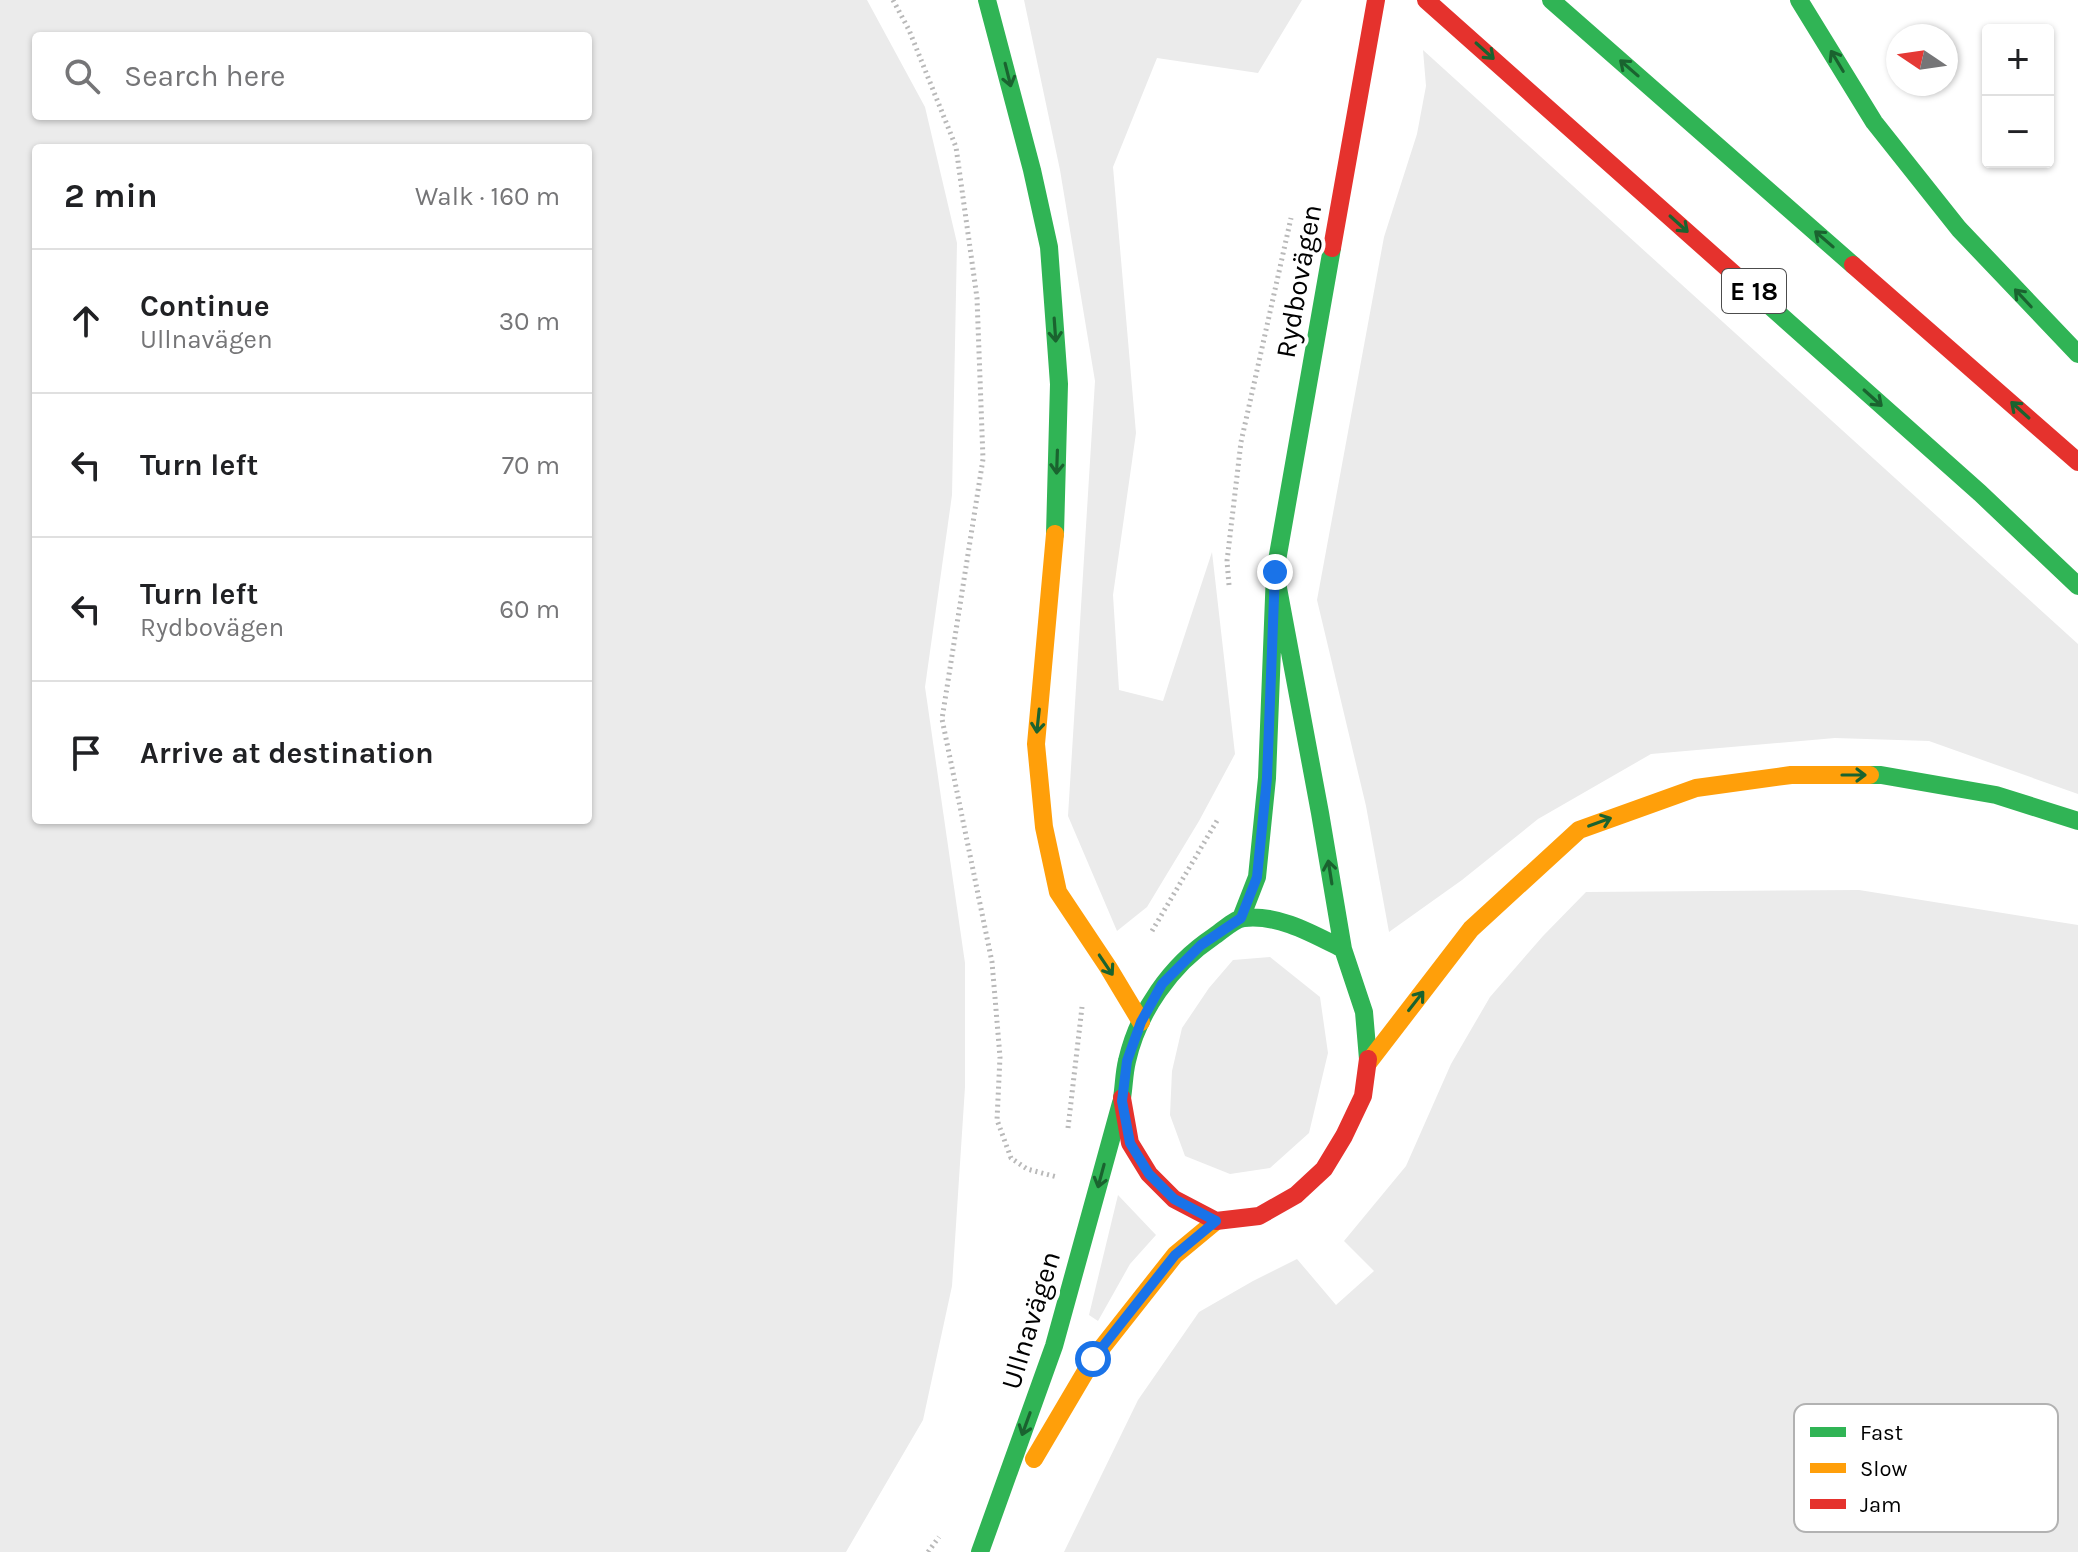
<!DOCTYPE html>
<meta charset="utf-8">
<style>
:root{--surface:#fff;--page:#f6f6f6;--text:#202124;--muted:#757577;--line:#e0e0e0}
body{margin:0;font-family:Karla,sans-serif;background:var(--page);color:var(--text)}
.controls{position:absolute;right:24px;top:24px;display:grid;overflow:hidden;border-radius:8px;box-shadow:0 2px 6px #0004}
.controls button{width:72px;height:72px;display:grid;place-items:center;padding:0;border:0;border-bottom:2px solid var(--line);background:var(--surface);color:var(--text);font:40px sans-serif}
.compass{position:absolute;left:1886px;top:24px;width:72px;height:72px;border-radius:50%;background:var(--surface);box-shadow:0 2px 6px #0004;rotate:283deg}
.stop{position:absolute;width:24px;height:24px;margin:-18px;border:6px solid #1a73e8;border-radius:50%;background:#fff}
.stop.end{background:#1a73e8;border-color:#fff;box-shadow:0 2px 8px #0008}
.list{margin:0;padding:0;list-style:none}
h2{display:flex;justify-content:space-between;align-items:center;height:104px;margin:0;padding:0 32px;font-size:34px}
h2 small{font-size:26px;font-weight:400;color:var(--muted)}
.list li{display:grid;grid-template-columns:52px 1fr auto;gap:24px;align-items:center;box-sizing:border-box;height:144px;padding:0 32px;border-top:2px solid var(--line)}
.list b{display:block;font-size:30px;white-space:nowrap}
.list p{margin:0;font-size:26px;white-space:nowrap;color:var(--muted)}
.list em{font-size:26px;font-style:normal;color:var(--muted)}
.icon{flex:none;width:44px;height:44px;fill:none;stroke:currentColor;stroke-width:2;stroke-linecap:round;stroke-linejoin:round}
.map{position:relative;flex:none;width:2078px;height:1552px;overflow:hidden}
.search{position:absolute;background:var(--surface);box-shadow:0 2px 6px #0004;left:32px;top:32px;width:560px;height:88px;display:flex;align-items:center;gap:20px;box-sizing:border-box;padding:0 28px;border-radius:8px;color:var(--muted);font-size:30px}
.panel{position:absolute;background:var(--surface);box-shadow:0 2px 6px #0004;left:32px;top:144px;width:560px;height:680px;border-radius:8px}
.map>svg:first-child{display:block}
.green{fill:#ebebeb;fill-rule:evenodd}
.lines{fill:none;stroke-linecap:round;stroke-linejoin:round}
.path{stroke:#b9b9b9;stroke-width:5;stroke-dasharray:2 4;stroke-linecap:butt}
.fast{stroke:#30b455;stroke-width:18}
.slow{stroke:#ff9f0a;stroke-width:18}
.jam{stroke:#e5322d;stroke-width:18}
.oneway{stroke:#1a632f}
.route{stroke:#1a73e8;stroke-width:10}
.labels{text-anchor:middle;stroke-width:8;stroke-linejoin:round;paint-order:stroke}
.shield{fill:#fff;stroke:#4c4c4c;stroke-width:2}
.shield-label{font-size:26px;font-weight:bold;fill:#000}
.street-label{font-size:28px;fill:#000;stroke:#fff}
.key{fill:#fff;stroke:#b2b2b2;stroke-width:2}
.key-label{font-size:22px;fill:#000}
</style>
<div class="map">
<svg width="2078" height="1552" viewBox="0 0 2078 1552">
<rect width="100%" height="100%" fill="#fff"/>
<path class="green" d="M0,0H867L925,107L957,243L952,495L925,687L965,963V1087L952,1286L923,1420L846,1552H0ZM36,36H588V116H36ZM588,148V820H36V148Z
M1024,0H1302L1258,73L1157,58L1113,167L1136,433L1113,595L1119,690L1163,701L1212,552L1235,754L1199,821L1147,907L1117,931L1068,816L1095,381L1060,170Z
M1423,50L2078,644V794L1929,741L1835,738L1651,754L1538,819L1462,880L1389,932L1366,806L1317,600L1384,237L1417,134L1426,86Z
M1859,890L2078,925V1552H1064L1138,1400L1199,1312L1253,1281L1297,1259L1336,1305L1374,1271L1344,1241L1406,1166L1451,1064L1490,997L1543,936L1586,892Z
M1270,957L1320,997L1328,1053L1309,1133L1270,1168L1230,1174L1185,1156L1170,1115L1172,1071L1182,1028L1209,988L1233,960Z
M1118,1195L1156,1235L1130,1264L1098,1321L1089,1315Z"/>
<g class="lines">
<path class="path" d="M893,0L909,30L956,147L977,298L983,459L942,719L992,962L1000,1057L997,1120L1011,1158L1027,1169L1057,1177
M1229,585L1227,561L1241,442L1291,218
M1152,931L1218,819
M1068,1128L1082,1007
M928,1552L939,1537"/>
<path class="fast" d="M987,0L1032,170L1049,247L1059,384L1055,534
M1551,0L1853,265
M1799,0L1874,122L1959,229L2078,354
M1752,290L1980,493L2078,586
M1275,572L1320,813L1343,949L1364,1012L1368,1059
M1870,775H1881L1996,795L2078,821
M1241,918L1257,877L1267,778L1275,572L1332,248
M1122,1098C1124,1086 1124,1073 1127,1061C1138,1012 1171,965 1213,937C1222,931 1234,919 1244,918C1279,914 1313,934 1343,949
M980,1552L1054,1346L1121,1103"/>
<path class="slow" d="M1055,534L1036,744L1044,827L1058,892L1108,967L1141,1022
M1368,1063L1471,929L1579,830L1696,788L1791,775H1870
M1034,1459L1093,1359L1175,1255L1216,1221"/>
<path class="jam" d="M1426,0L1752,290
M1332,248L1376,0
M1853,265L2078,462
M1122,1098L1130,1143L1149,1174L1174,1199L1216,1221L1259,1216L1296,1195L1324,1169L1344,1136L1363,1096L1368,1059"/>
</g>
<defs><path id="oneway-shaft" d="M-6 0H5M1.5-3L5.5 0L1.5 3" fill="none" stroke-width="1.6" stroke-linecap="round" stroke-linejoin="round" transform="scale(2)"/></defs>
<g class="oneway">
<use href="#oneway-shaft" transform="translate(1485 51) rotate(42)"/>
<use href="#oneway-shaft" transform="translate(1837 61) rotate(-121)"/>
<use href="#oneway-shaft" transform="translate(1629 68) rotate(-139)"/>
<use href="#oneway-shaft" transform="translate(1008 75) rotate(76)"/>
<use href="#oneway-shaft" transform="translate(1679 224) rotate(42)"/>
<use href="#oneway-shaft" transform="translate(1824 239) rotate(-139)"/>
<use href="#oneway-shaft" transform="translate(2023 298) rotate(-133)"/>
<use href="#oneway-shaft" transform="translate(1055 330) rotate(86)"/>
<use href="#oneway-shaft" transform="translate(1873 398) rotate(42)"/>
<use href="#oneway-shaft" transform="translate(2020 410) rotate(-138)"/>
<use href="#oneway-shaft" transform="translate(1057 462) rotate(92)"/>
<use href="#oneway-shaft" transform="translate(1038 721) rotate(96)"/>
<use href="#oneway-shaft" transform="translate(1854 775)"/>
<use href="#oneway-shaft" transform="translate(1600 822) rotate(-20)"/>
<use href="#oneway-shaft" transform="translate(1330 872) rotate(-99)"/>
<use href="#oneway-shaft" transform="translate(1106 965) rotate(56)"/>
<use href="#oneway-shaft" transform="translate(1416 1001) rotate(-52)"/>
<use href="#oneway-shaft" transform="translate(1101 1176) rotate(105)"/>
<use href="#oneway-shaft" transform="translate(1026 1424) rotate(110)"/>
</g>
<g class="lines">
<path class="route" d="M1093,1359L1175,1255L1216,1221L1174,1199L1149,1174L1130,1143L1122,1101L1127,1061L1141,1022L1162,984L1201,945L1241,918L1257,877L1267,778L1275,572"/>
</g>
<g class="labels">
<rect class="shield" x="1722" y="269" width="64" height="44" rx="6"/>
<g class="shield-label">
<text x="1754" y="300">E 18</text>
</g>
<g class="street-label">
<text transform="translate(1298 281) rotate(-80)" y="10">Rydbovägen</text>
<text transform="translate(1030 1320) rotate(-73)" y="10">Ullnavägen</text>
</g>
</g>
<rect x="1794" y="1404" width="264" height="128" rx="12" class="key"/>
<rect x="1810" y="1427" width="36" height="10" fill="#30b455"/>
<rect x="1810" y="1463" width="36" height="10" fill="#ff9f0a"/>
<rect x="1810" y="1499" width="36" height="10" fill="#e5322d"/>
<g class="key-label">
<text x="1860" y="1440">Fast</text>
<text x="1860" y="1476">Slow</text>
<text x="1860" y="1512">Jam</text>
</g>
</svg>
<div class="controls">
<button>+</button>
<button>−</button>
</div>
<svg class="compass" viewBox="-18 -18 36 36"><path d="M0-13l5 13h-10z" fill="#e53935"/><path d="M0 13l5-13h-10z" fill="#757577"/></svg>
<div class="stop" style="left:1093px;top:1359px"></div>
<div class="stop end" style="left:1275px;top:572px"></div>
<div class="search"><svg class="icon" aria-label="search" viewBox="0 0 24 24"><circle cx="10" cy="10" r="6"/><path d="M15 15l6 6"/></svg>Search here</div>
<section class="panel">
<h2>2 min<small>Walk · 160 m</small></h2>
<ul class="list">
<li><svg class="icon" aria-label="ahead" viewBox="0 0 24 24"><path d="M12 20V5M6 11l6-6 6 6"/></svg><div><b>Continue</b><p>Ullnavägen</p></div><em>30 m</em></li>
<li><svg class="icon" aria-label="left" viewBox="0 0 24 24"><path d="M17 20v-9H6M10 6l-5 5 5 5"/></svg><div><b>Turn left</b></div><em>70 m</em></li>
<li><svg class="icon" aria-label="left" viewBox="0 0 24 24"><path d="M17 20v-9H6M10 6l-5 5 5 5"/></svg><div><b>Turn left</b><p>Rydbovägen</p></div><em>60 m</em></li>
<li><svg class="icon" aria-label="arrive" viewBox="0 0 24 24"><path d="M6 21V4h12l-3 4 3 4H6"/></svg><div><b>Arrive at destination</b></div></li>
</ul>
</section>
</div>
